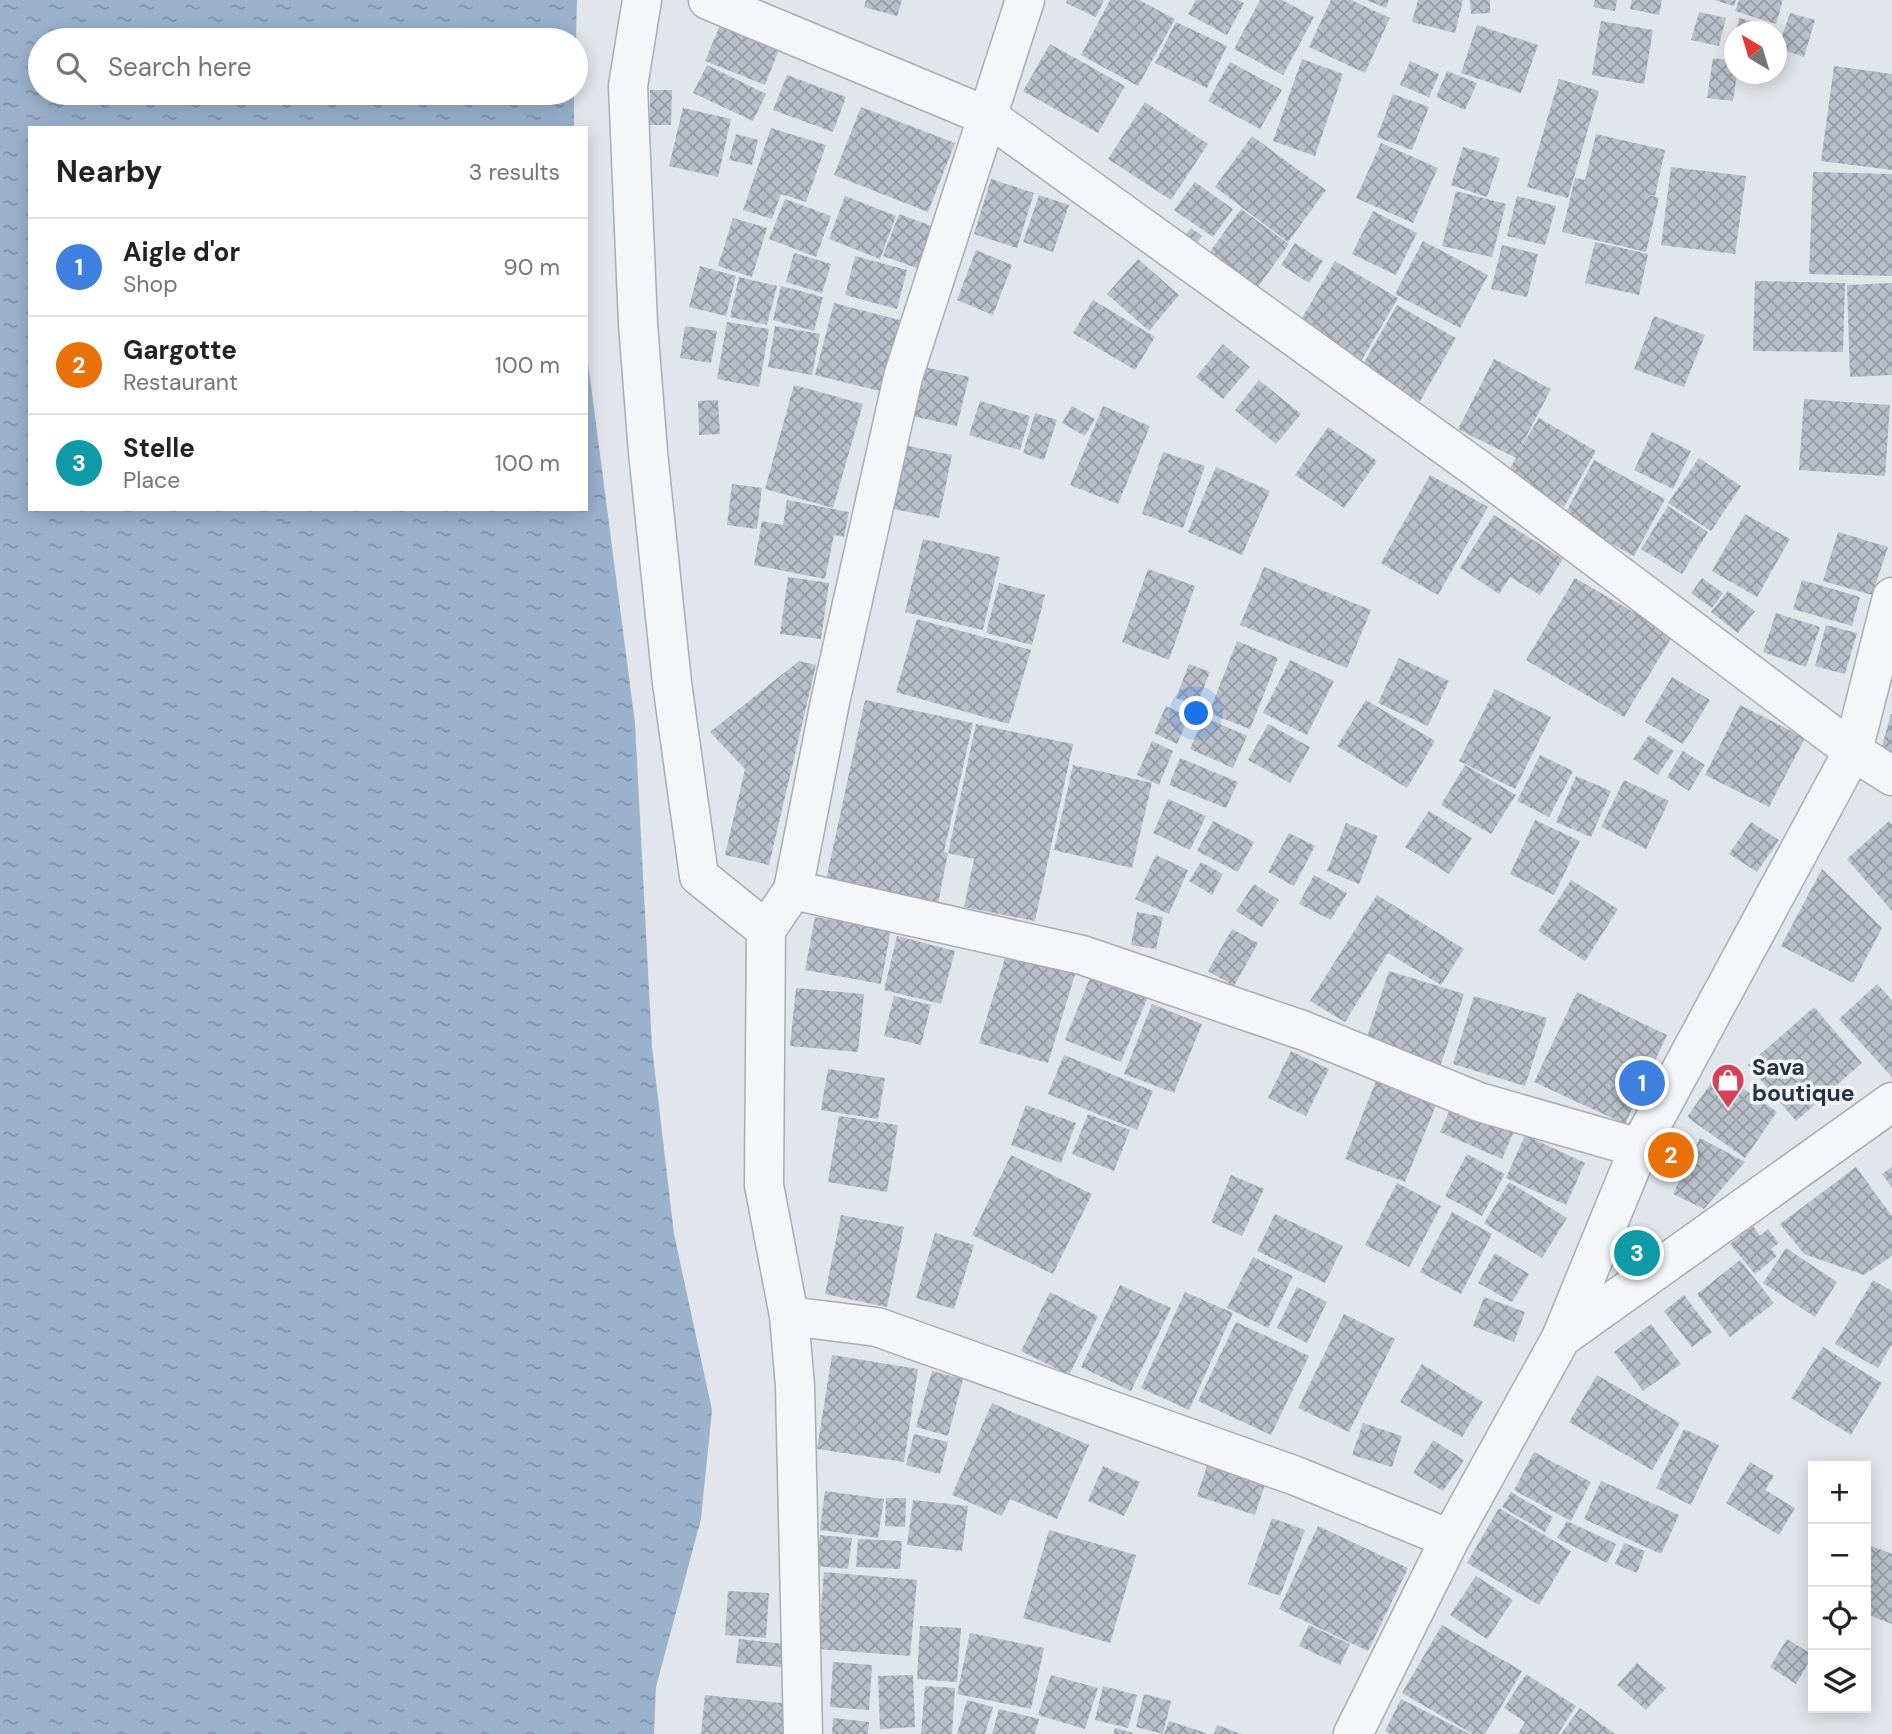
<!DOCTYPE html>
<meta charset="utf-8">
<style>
:root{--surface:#fff;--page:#f6f6f6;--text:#222;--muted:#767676;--line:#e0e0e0;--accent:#d64155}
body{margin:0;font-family:"DM Sans",sans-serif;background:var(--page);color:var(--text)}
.controls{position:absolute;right:21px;bottom:21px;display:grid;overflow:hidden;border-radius:0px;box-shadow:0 4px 18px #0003}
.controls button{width:63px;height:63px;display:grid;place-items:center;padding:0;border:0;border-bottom:2px solid var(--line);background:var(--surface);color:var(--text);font:35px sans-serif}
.compass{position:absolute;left:1724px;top:21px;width:63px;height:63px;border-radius:50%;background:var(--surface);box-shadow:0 4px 18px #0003;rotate:322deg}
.you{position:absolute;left:1197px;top:714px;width:24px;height:24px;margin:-18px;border:5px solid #fff;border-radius:50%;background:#1a73e8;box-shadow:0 0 0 10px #1a73e833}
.badge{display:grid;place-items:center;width:46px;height:46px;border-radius:50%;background:var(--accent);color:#fff;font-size:23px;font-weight:700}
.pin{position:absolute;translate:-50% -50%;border:4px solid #fff;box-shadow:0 2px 7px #0006}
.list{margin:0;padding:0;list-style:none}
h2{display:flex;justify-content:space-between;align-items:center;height:91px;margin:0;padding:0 28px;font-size:30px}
h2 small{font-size:23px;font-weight:400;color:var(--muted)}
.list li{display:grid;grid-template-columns:46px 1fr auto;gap:21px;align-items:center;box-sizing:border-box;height:98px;padding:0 28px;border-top:2px solid var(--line)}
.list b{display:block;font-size:26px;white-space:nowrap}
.list p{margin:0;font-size:23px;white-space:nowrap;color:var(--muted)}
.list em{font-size:23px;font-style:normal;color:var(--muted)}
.icon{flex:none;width:38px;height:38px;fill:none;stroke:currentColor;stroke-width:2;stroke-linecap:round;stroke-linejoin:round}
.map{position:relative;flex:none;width:1892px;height:1734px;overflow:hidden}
.search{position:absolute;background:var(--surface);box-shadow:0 4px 18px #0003;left:28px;top:28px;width:560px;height:77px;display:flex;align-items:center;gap:18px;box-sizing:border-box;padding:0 24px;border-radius:38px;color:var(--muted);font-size:26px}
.panel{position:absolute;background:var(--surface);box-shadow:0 4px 18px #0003;left:28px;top:126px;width:560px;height:385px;border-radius:0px}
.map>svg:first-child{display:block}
.water{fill:url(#water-ripples)}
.building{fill:url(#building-cross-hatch)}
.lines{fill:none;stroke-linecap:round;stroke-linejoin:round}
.minor-casing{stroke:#a7acb6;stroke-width:41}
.minor{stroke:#f5f6f9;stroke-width:38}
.labels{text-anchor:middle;stroke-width:7;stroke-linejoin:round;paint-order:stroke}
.poi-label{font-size:23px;font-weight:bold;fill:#293244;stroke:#f2f4f8;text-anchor:start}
</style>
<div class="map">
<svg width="1892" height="1734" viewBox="0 0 1892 1734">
<defs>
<pattern id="water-ripples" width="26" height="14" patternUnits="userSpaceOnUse" patternTransform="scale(1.75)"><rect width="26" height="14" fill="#9bb2cd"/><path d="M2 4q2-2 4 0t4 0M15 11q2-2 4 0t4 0" fill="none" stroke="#7e91a8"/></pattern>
<pattern id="building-cross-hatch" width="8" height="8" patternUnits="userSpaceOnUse" patternTransform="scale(1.75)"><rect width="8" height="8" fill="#b9bec9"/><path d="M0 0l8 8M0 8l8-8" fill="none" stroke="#969ba5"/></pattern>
</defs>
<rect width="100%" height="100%" fill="#e2e5eb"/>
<path class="water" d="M0,0H577L576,40H40V93H574V128H30V509H586V347L635,723L652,1047L674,1234L712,1410L701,1519L656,1687L654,1734H0Z"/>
<path class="building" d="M866,0H902L897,16L864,7Z
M1067,0H1104L1096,17L1066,3Z
M1110,0H1139L1175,19L1138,86L1081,55Z
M1196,0H1238L1244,3L1227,35L1188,14Z
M1260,0H1282L1314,17L1283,75L1234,49Z
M1331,0H1351L1390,18L1365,73L1309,47Z
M1366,0H1389L1386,8Z
M1418,0H1463L1455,33L1412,22Z
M1470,0H1490V13L1471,14Z
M1595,0H1617L1615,11L1593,7Z
M1632,0H1662L1659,15L1630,9Z
M1714,0H1736L1734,6Z
M1739,0H1783L1776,24L1735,11Z
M1699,12L1726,18L1719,46L1691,40Z
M1790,13L1815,20L1804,57L1778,48Z
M723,18L782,42L765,85L705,61Z
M1739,18L1774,27L1773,32H1736Z
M1601,21L1653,30L1644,84L1592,75Z
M1176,22L1227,46L1207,88L1155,63Z
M1477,25L1538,45L1521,93L1461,73Z
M1050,44L1125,86L1098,133L1023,91Z
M1713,58L1734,61V74H1737L1733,101L1707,98Z
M1302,59L1343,74L1315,156L1273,141Z
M1410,61L1439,74L1429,97L1400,85Z
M1230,62L1282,90L1260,129L1208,101Z
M707,65L766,94L753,121L693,93Z
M1834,66L1892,74V170L1821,161Z
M1447,71L1477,83L1465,110L1436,97Z
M787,75L846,97L833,132L773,110Z
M1559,79L1599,91L1568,198L1527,187Z
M650,90H672L671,125H650Z
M1393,94L1429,107L1412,150L1377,137Z
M1145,102L1208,144L1171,200L1108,159Z
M861,107L955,143L928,212L834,175Z
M683,108L731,119L718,177L669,166Z
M771,128L826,145L806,202L781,194L772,219L743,210Z
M736,134L758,140L752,165L729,160Z
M1596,134L1665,150L1655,196L1645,194L1659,198L1646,252L1562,232L1575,178L1585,180Z
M1252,136L1326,190L1288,242L1215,187Z
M1381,143L1438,168L1413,223L1356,198Z
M1463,147L1500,158L1487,197L1451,185Z
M1671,167L1746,176L1735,254L1661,245Z
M1813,172L1892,174V276L1809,274Z
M991,179L1034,193L1017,248L974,234Z
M1195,182L1233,209L1213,237L1174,210Z
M1456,191L1506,204L1492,257L1442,246Z
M1039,195L1069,205L1053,252L1023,242Z
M845,196L896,216L880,259L829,239Z
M1517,196L1556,206L1545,245L1507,236Z
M785,199L831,216L816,257L769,239Z
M1241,209L1289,244L1252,295L1204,260Z
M1373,211L1417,233L1396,275L1352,254Z
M899,214L937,228L922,270L883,256Z
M733,218L767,228L752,277L718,266Z
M1191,228L1202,236L1192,250L1180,242Z
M1423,241L1488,275L1460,328L1395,294Z
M1595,242L1648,254L1639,295L1585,283Z
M1295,243L1323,261L1309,283L1281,265Z
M1502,245L1538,254L1527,297L1491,289Z
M976,250L1012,265L993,315L957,300Z
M794,253L831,264L822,293L786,282Z
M855,256L907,270L897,309L845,295Z
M1138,259L1179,295L1149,331L1107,294Z
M1335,261L1398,298L1357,368L1294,332Z
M700,266L736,276L726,316L689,307Z
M739,277L777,286L767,325L730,317Z
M1755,281L1845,283L1843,352L1753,351Z
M1892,283V375L1850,377L1847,285Z
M781,286L823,297L814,331L773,320Z
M1093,300L1155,337L1135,370L1073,333Z
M834,303L903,321L884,392L815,375Z
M1397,305L1456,338L1420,401L1361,368Z
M1654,316L1705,335L1684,387L1634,369Z
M727,322L769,329L759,387L717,379Z
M685,326L717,331L711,363L680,358Z
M775,326L820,334L812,375L768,367Z
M1223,344L1250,367L1223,399L1196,377Z
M1494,359L1551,389L1519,450L1539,418L1596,451L1564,507L1506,475L1516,458L1458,429Z
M924,367L969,377L957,426L912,416Z
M1259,380L1301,414L1276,444L1235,410Z
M794,385L863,404L833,508L765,489Z
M1804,399L1890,405L1885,476L1799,470Z
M718,400L720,434L699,435L698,401Z
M980,401L1030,416L1020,450L969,435Z
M1072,406L1095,419L1085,436L1062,423Z
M1103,406L1150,426L1118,504L1070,485Z
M1035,413L1057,420L1044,460L1023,453Z
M1328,427L1377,461L1344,508L1295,475Z
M1652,432L1691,451L1673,489L1634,470Z
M903,445L952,455L939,518L889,508Z
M1163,452L1205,466L1183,528L1142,514Z
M1699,458L1741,486L1711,531L1668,503Z
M1594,460L1665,499L1634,556L1563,518Z
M1216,467L1270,491L1242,555L1188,532Z
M1430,475L1488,507L1438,595L1381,563Z
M732,484L762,488L757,529L727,525Z
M787,500L849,512L844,537L834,535L825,579L754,565L762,521L783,525Z
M1668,506L1708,532L1682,574L1641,549Z
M1745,514L1790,539L1757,597L1712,571Z
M1494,515L1563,559L1540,595L1510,577L1499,594L1460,568Z
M1838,532L1888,547L1872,595L1823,581Z
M923,539L1000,557L983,630L905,612Z
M1264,567L1371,610L1347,668L1240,625Z
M1148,569L1195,586L1169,660L1122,642Z
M788,577L829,583L821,639L780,634Z
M1575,578L1673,635L1624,717L1526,660Z
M1702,578L1723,593L1712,608L1691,593Z
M1802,580L1860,597L1852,626L1793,609Z
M999,583L1045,595L1032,645L986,633Z
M1728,591L1755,611L1738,633L1711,612Z
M1776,613L1820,627L1806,667L1763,652Z
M917,619L1031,650L1009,724L896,692Z
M1826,625L1857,633L1845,674L1815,666Z
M1237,641L1278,658L1250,729L1209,713Z
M1399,658L1449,681L1428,726L1378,703Z
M1290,660L1334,681L1307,735L1263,713Z
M799,661L816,665L769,865L725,855L745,769L710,732Z
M1189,664L1210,672L1197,705L1176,698Z
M1672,677L1710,700L1683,744L1645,722Z
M1495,689L1551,717L1515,789L1459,761Z
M865,700L973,723L944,852L948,853L938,903L826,880Z
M1366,700L1435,741L1407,788L1337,746Z
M1740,705L1805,738L1769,807L1705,775Z
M1166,706L1189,717L1177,744L1154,733Z
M1891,714H1892V757L1880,753Z
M1204,717L1247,736L1233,768L1190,749Z
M976,724L1073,744L1035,921L964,907L974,859L948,853Z
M1268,724L1310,747L1290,783L1248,760Z
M1649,735L1674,751L1658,775L1633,759Z
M1152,741L1173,751L1159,785L1137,775Z
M1683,751L1705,765L1689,791L1667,777Z
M1540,755L1573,771L1549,817L1517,801Z
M1180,758L1238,782L1226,808L1169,785Z
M1073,765L1152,783L1132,868L1054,850Z
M1465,765L1516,795L1491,834L1441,805Z
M1576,776L1611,791L1591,837L1556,822Z
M1624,780L1669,801L1646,849L1601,827Z
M1168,799L1206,816L1190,850L1153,833Z
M1429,811L1472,838L1449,874L1405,847Z
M1535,820L1580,841L1554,895L1510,874Z
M1213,821L1254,842L1238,872L1197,851Z
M1889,821L1892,824V911L1847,859Z
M1751,822L1779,840L1757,872L1729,854Z
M1346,823L1378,836L1359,884L1327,871Z
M1289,833L1315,846L1294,886L1268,872Z
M1156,855L1188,870L1169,914L1135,899Z
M1201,862L1223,874L1212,895L1189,881Z
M1822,869L1882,928L1853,983L1781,946Z
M1314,875L1347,893L1331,920L1299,904Z
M1571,880L1618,909L1585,961L1538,931Z
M1254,884L1279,900L1262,927L1236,911Z
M1377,895L1464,949L1441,985L1388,953L1345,1022L1310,1001Z
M1137,912L1163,917L1156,949L1131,945Z
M815,917L891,929L881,984L805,970Z
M1232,929L1258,943L1234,986L1208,971Z
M897,936L955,951L941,1004L884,990Z
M1008,948L1077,968L1048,1063L979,1043Z
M1093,970L1149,994L1121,1062L1065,1040Z
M1389,971L1464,994L1439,1070L1364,1046Z
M1877,984L1892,1000V1077L1839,1019Z
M796,988L864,994L858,1052L790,1046Z
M1577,992L1667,1035L1625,1124L1534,1082Z
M894,996L931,1005L921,1045L884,1036Z
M1474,996L1547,1018L1525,1086L1453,1064Z
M1152,1004L1202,1024L1174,1093L1124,1074Z
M1814,1007L1862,1063L1796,1121L1748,1065Z
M1291,1051L1329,1069L1306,1116L1268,1098Z
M1064,1055L1153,1091L1137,1130L1048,1094Z
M828,1069L885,1078L878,1119L821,1110Z
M1719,1072L1777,1112L1745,1158L1687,1117Z
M1376,1081L1436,1105L1405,1182L1345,1159Z
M1456,1096L1518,1122L1502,1159L1440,1132Z
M1026,1105L1076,1123L1061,1163L1011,1145Z
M1088,1114L1130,1130L1114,1171L1072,1154Z
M839,1116L898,1125L887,1192L828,1182Z
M1525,1135L1585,1163L1566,1205L1506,1178Z
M1700,1138L1745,1162L1704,1209L1673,1194Z
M1467,1154L1505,1174L1482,1216L1445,1196Z
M1011,1155L1092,1194L1053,1274L972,1235Z
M1856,1167L1892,1216V1256L1864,1275L1804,1254L1780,1224Z
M1892,1167V1188L1882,1174Z
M1231,1175L1264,1189L1242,1236L1211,1222Z
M1509,1182L1567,1218L1542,1258L1484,1223Z
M1397,1183L1441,1206L1409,1267L1365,1245Z
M1452,1212L1492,1234L1461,1294L1420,1272Z
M1275,1214L1343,1246L1325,1283L1257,1251Z
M841,1215L904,1227L887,1307L825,1294Z
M1753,1226L1760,1236L1768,1229L1779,1243L1771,1249L1777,1256L1755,1274L1730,1244Z
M935,1233L974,1245L954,1309L916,1298Z
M1786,1248L1837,1282L1815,1317L1763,1283Z
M1495,1253L1529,1274L1512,1302L1478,1283Z
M1253,1257L1293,1276L1268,1328L1227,1308Z
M1740,1260L1774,1303L1730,1337L1697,1294Z
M1873,1280L1892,1291V1344L1878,1368L1835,1344Z
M1120,1285L1171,1308L1131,1391L1081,1367Z
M1297,1287L1327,1302L1307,1343L1277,1328Z
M1050,1292L1098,1316L1069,1375L1021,1351Z
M1185,1292L1233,1313L1189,1410L1141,1388Z
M1684,1295L1712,1332L1692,1347L1664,1311Z
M1484,1297L1525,1312L1514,1342L1473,1326Z
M1344,1314L1395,1339L1349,1432L1298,1408Z
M1236,1322L1309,1356L1271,1435L1198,1401Z
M1651,1324L1681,1364L1643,1391L1614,1352Z
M1823,1347L1882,1383L1851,1435L1791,1398Z
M832,1355L918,1369L904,1462L817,1449Z
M1422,1364L1483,1402L1462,1437L1400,1402Z
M932,1371L963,1379L948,1436L916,1427Z
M1597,1375L1680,1423L1652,1470L1569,1422Z
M992,1403L1089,1445L1057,1519L1010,1499L1002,1516L952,1495Z
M1363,1423L1402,1436L1392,1467L1352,1455Z
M1684,1429L1719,1445L1691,1505L1656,1488Z
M914,1434L948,1442L940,1474L906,1465Z
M1433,1440L1464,1460L1443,1491L1413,1473Z
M1534,1452L1591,1482L1571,1521L1514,1490Z
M1210,1457L1268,1475L1255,1515L1197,1496Z
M1750,1462L1774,1476L1765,1490L1795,1508L1779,1535L1726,1503Z
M1103,1466L1140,1482L1124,1516L1088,1501Z
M1601,1481L1679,1515L1661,1554L1584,1519Z
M825,1491L884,1499L878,1538L820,1530Z
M1511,1492L1553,1517L1545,1532L1502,1507Z
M886,1498H906L905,1527L885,1526Z
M913,1500L968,1506L962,1551L907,1545Z
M1499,1508L1571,1551L1539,1605L1467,1563Z
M1272,1518L1305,1530L1280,1596L1248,1584Z
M1567,1521L1616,1544L1607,1563L1557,1538Z
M1318,1526L1408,1568L1368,1651L1279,1609Z
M1049,1530L1136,1555L1110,1643L1023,1618Z
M820,1535L852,1538L848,1569L816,1566Z
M858,1539L902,1541L900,1569L856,1567Z
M1624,1543L1645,1551L1637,1573L1615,1564Z
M1869,1545L1892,1554V1624L1866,1614V1553Z
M824,1572L917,1580L910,1656L818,1649Z
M1476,1576L1513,1600L1487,1639L1450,1615Z
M728,1591L769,1593L766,1638L725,1635Z
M1309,1625L1350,1644L1340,1665L1299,1646Z
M1442,1625L1522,1671L1485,1734H1473L1402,1693Z
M920,1626L961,1628L957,1682L917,1679Z
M970,1633L1044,1648L1031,1709L957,1694Z
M739,1639L783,1644L781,1667L736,1663Z
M1787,1639L1813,1655L1796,1684L1770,1667Z
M833,1662L872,1665L869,1710L830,1707Z
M1637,1663L1666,1688L1646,1710L1617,1685Z
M1526,1674L1576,1706L1558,1734H1518L1525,1722L1504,1708Z
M913,1675L915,1727L880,1729L878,1676Z
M1051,1675L1098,1688L1085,1729L1038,1715Z
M925,1686L955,1688L952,1734H921Z
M1103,1686L1137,1695L1128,1728L1095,1720Z
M1144,1694L1171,1701L1163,1734L1136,1727Z
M705,1695L800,1705L797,1734H701Z
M1401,1699L1470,1734H1391L1385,1731Z
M967,1700L993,1707L985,1734H957Z
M1580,1708L1615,1734H1561Z
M999,1709L1039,1719L1035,1734H992Z
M833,1718L869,1722L868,1734H832Z
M1169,1721L1206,1733V1734H1164Z
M1217,1725L1242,1734H1214Z
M1115,1728L1133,1733L1132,1734H1113Z"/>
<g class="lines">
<defs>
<path id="minor" d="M642,0L628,86L638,324L648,452L672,683L699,876L766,930
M708,0L989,117L1479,470L1853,751L1892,776
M793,890L1082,955L1302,1030L1479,1102L1639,1148
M789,1316L877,1327L1296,1476L1450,1539
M1561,1338L1892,1102
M803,1734L795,1386L789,1316L764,1185L766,930L793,890L830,702L903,377L1025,0
M1353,1734L1450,1539L1561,1338L1639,1148L1853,751L1892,597"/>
</defs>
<use href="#minor" class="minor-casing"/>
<use href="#minor" class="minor"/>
</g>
<defs>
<symbol id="shop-pin" viewBox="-11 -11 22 30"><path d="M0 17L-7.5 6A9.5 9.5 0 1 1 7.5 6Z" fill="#d64155" stroke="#f2f4f8"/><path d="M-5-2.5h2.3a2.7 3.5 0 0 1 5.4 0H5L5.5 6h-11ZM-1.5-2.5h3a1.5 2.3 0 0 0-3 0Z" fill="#fff"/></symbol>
</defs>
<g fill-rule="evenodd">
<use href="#shop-pin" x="1709" y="1061" width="38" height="52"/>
</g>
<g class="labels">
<g class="poi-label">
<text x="1752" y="1075">Sava<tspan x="1752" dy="26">boutique</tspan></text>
</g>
</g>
</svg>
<div class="controls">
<button>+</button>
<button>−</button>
<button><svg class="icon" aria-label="locate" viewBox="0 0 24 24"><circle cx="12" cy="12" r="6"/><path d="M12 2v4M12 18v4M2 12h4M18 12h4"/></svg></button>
<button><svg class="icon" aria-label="layers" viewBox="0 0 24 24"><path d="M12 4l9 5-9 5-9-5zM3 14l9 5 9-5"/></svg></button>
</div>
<svg class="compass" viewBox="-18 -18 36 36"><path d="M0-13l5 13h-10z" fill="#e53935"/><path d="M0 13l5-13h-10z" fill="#767676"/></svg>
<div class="you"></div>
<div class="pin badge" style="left:1642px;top:1083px;background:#3f7fe0">1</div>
<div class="pin badge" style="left:1671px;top:1155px;background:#e8710a">2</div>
<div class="pin badge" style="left:1637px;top:1253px;background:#0f9aa8">3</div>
<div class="search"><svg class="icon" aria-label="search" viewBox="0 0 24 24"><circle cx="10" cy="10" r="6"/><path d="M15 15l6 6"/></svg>Search here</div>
<section class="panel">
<h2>Nearby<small>3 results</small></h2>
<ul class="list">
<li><span class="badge" style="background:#3f7fe0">1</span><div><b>Aigle d'or</b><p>Shop</p></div><em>90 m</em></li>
<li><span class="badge" style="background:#e8710a">2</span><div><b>Gargotte</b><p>Restaurant</p></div><em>100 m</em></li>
<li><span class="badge" style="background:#0f9aa8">3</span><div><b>Stelle</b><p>Place</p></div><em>100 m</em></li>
</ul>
</section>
</div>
